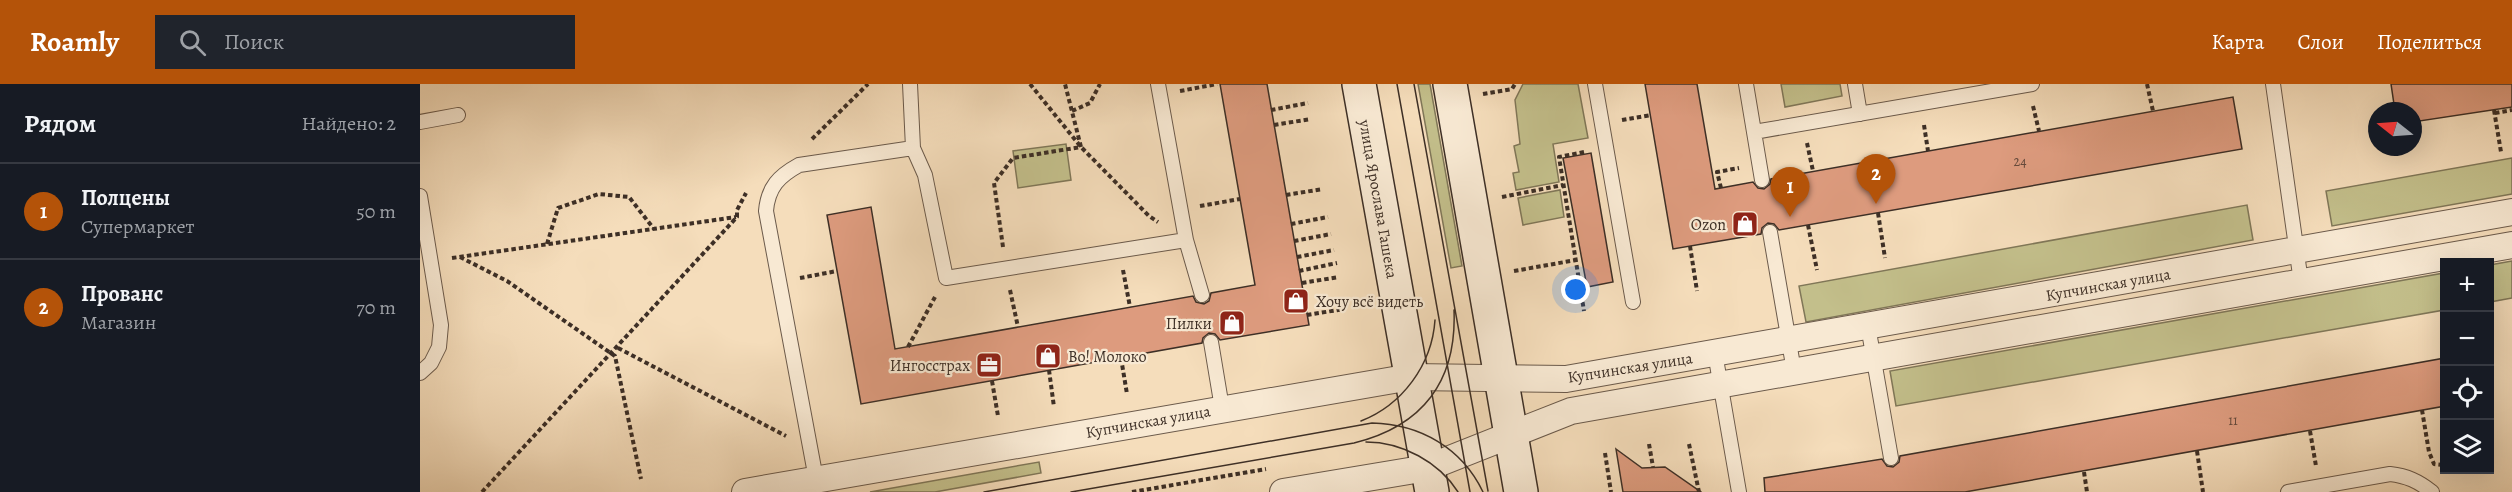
<!DOCTYPE html>
<html lang="ru">
<meta charset="utf-8">
<style>
:root{--surface:#171b24;--page:#20242c;--text:#f1f3f6;--muted:#9ea1a6;--line:#363941;--accent:#b45309}
body{margin:0;font-family:Alegreya,serif;background:var(--page);color:var(--text)}
.controls{position:absolute;right:18px;bottom:18px;display:grid;overflow:hidden;border-radius:0px;box-shadow:0 6px 24px #0002}
.controls button{width:54px;height:54px;display:grid;place-items:center;padding:0;border:0;border-bottom:2px solid var(--line);background:var(--surface);color:var(--text);font:30px sans-serif}
.compass{position:absolute;left:1948px;top:18px;width:54px;height:54px;border-radius:50%;background:var(--surface);box-shadow:0 6px 24px #0002;rotate:287deg}
.you{position:absolute;left:1156px;top:206px;width:21px;height:21px;margin:-15px;border:4px solid #fff;border-radius:50%;background:#1a73e8;box-shadow:0 0 0 9px #1a73e833}
.badge{display:grid;place-items:center;width:39px;height:39px;border-radius:50%;background:var(--accent);color:#fff;font-size:20px;font-weight:700}
.pin{position:absolute;translate:-50% -50px;filter:drop-shadow(0 2px 3px #0008)}
.pin::after{content:'';position:absolute;top:32px;width:21px;height:18px;background:inherit;clip-path:polygon(0 0,100% 0,50% 100%)}
.list{margin:0;padding:0;list-style:none}
h2{display:flex;justify-content:space-between;align-items:center;height:78px;margin:0;padding:0 24px;font-size:26px}
h2 small{font-size:20px;font-weight:400;color:var(--muted)}
.list li{display:grid;grid-template-columns:39px 1fr auto;gap:18px;align-items:center;box-sizing:border-box;height:96px;padding:0 24px;border-top:2px solid var(--line)}
.list b{display:block;font-size:22px;white-space:nowrap}
.list p{margin:0;font-size:20px;white-space:nowrap;color:var(--muted)}
.list em{font-size:20px;font-style:normal;color:var(--muted)}
.icon{flex:none;width:33px;height:33px;fill:none;stroke:currentColor;stroke-width:2;stroke-linecap:round;stroke-linejoin:round}
.map{position:relative;flex:none;width:2092px;height:408px;overflow:hidden}
header{display:flex;align-items:center;gap:36px;box-sizing:border-box;height:84px;padding:0 30px;background:var(--accent);color:#fff}
header strong{font-size:28px}
nav{display:flex;gap:33px;margin-inline-start:auto;font-size:21px}
.search{width:420px;height:54px;background:var(--page);display:flex;align-items:center;gap:15px;box-sizing:border-box;padding:0 21px;border-radius:0px;color:var(--muted);font-size:22px}
main{display:flex}
aside{flex:1;background:var(--surface)}
.map>svg:first-child{display:block}
.green{fill:#c3bf8b;stroke:#807758;stroke-width:1.5}
.building{fill:#dd9b7e;stroke:#3d2f26;stroke-width:1.5}
.lines{fill:none;stroke-linecap:round;stroke-linejoin:round}
.lane-casing{stroke:#6b5a4b;stroke-width:16}
.street-casing{stroke:#6b5a4b;stroke-width:28}
.secondary-casing{stroke:#3d2f26;stroke-width:36}
.path{stroke:#3d2f26;stroke-width:4;stroke-dasharray:4.5 3;stroke-linecap:butt}
.lane{stroke:#f8e9d3;stroke-width:14}
.street{stroke:#f8e9d3;stroke-width:26}
.secondary{stroke:#f8e9d3;stroke-width:33}
.tram{stroke:#3d2f26;stroke-width:1.5}
.labels{text-anchor:middle;stroke-width:4.5;stroke-linejoin:round;paint-order:stroke}
.number-label{font-size:14px;fill:#654a3c}
.street-label{font-size:16px;fill:#3d2f26;stroke:#f8e9d3}
.poi-label{font-size:16px;fill:#3d2f26;stroke:#f8e9d3;text-anchor:end}
</style>
<header>
<strong>Roamly</strong>
<div class="search"><svg class="icon" aria-label="search" viewBox="0 0 24 24"><circle cx="10" cy="10" r="6"/><path d="M15 15l6 6"/></svg>Поиск</div>
<nav><a>Карта</a><a>Слои</a><a>Поделиться</a></nav>
</header>
<main>
<aside>
<h2>Рядом<small>Найдено: 2</small></h2>
<ul class="list">
<li><span class="badge">1</span><div><b>Полцены</b><p>Супермаркет</p></div><em>50 m</em></li>
<li><span class="badge">2</span><div><b>Прованс</b><p>Магазин</p></div><em>70 m</em></li>
</ul>
</aside>
<div class="map">
<svg width="2092" height="408" viewBox="0 0 2092 408">
<rect width="100%" height="100%" fill="#f5ddbb"/>
<filter id="stains"><feTurbulence type="fractalNoise" baseFrequency=".00333" numOctaves="4"/><feColorMatrix values="0 0 0 0 .2 0 0 0 0 .09 0 0 0 0 .02 0 0 0 .5 -.17"/></filter>
<radialGradient id="worn" r=".72"><stop offset=".6" stop-color="#630" stop-opacity="0"/><stop offset="1" stop-color="#630" stop-opacity=".3"/></radialGradient>
<path class="green" d="M998,0H1010L1042,182L1031,184Z
M1103,0H1158L1168,54L1133,60L1139,98L1096,106L1093,89L1099,88L1094,62L1100,60L1095,16Z
M1361,0H1420L1422,12L1365,23Z
M646,60L651,96L598,104L593,67Z
M2092,74V110L1912,142L1906,107Z
M1140,106L1144,133L1103,141L1098,114Z
M1827,121L1833,156L1386,238L1379,202Z
M2092,177V214L2070,218V181Z
M2024,189V226L1476,322L1470,287Z
M619,378L621,389L515,408H450Z"/>
<path class="building" d="M800,0H847L889,241L800,256L795,250L789,249L783,254L782,259L441,320L407,131L451,123L475,265L773,212L776,218L784,220L789,217L791,209L835,201Z
M1225,0H1277L1295,105L1333,98L1338,104L1344,105L1350,100L1351,95L1813,13L1822,65L1359,146L1354,140L1348,139L1342,144L1341,150L1253,165Z
M1971,0H2092V23L1993,38V27H1975Z
M1171,69L1193,198L1167,203L1143,74Z
M2025,274V322L1545,408H1345L1344,394L1462,375L1467,382L1473,383L1479,378L1480,372Z
M1196,365L1222,384L1245,383L1281,408H1203Z"/>
<g class="lines">
<defs>
<path id="lane" d="M490,0L493,64L505,91L526,194L766,156
M738,0L766,156L782,211
M1175,0L1213,218
M1326,0L1334,48L1612,0
M1435,0L1440,30
M1853,0L1881,198
M0,38L38,31
M1334,48L1342,96
M0,112L21,241L19,263L11,279L0,289
M1350,148L1374,287
M1448,242L1471,374
M791,258L802,324
M1295,269L1319,408
M396,395L346,127C348,103 359,92 379,81L493,64
M1868,408L1970,390C1987,392 1998,397 2012,408"/>
<path id="street" d="M325,408L991,293L1146,295L2092,128
M863,408L1007,384L1151,327L2092,161"/>
<path id="secondary" d="M939,0L1012,408
M1030,0L1101,408"/>
</defs>
<use href="#lane" class="lane-casing"/>
<use href="#street" class="street-casing"/>
<use href="#secondary" class="secondary-casing"/>
<path class="path" d="M610,0L661,63L729,132L738,138
M1727,0L1733,27
M760,7L797,0
M1063,10L1092,5L1095,0
M1613,22L1619,47
M851,26L888,19
M2074,26L2081,68
M652,27L670,19L680,0
M2075,29L2092,26
M1202,36L1231,31
M854,41L891,35
M1504,41L1508,67
M392,55L448,0
M1387,59L1393,87
M1164,68L1139,73L1164,227
M1301,104L1297,88L1319,84
M866,111L903,105
M1082,113L1143,101
M780,122L820,115
M1458,129L1465,174
M871,140L908,133
M1388,141L1397,186
M874,157L911,150
M127,160L138,124L179,110L209,113L234,145
M1270,162L1277,207
M583,163L574,99L593,74L661,63L645,0
M40,173L87,197L195,272L221,395
M877,173L914,166
M32,174L316,133
M703,186L710,223
M879,187L917,179
M1094,187L1156,176
M380,194L417,187
M882,199L919,193
M590,206L598,243
M887,231L924,225
M488,263L515,213
M198,264L366,352
M701,274L707,310
M629,286L634,323
M572,297L578,332
M2002,326L2009,368L2014,380L2024,381
M1890,347L1896,382
M1229,360L1233,383
M1269,360L1279,408
M1777,367L1783,408
M1185,369L1191,408
M2070,376H2072
M1664,388L1667,408
M62,408L317,133V126L326,109
M712,408L846,385"/>
<use href="#lane" class="lane"/>
<use href="#street" class="street"/>
<use href="#secondary" class="secondary"/>
<path class="tram" d="M977,0L1050,408
M994,0L1068,407
M941,337C982,321 1012,281 1015,236
M946,358C982,358 1019,378 1038,408
M564,408L952,339C1000,340 1042,364 1063,408
M651,408L934,359C1003,342 1037,297 1034,226"/>
</g>
<defs>
<symbol id="shop-square" viewBox="-11 -11 22 22"><rect x="-9" y="-9" width="18" height="18" rx="4" fill="#8f2418" stroke="#f8e9d3"/><path d="M-5-2.5h2.3a2.7 3.5 0 0 1 5.4 0H5L5.5 6h-11ZM-1.5-2.5h3a1.5 2.3 0 0 0-3 0Z" fill="#fff"/></symbol>
<symbol id="office-square" viewBox="-11 -11 22 22"><rect x="-9" y="-9" width="18" height="18" rx="4" fill="#8f2418" stroke="#f8e9d3"/><path d="M-6-3h4V-5.5h4V-3h4V5H-6ZM-1-4.5V-3h2v-1.5ZM-6 0V1H6V0Z" fill="#fff"/></symbol>
</defs>
<g fill-rule="evenodd">
<use href="#shop-square" x="1310" y="125" width="30" height="30"/>
<use href="#shop-square" x="861" y="202" width="30" height="30"/>
<use href="#shop-square" x="797" y="224" width="30" height="30"/>
<use href="#shop-square" x="613" y="257" width="30" height="30"/>
<use href="#office-square" x="554" y="266" width="30" height="30"/>
</g>
<g class="labels">
<g class="number-label">
<text x="1600" y="82">24</text>
<text x="1813" y="341">11</text>
</g>
<g class="street-label">
<text transform="translate(959 115) rotate(80)" y="6">улица Ярослава Гашека</text>
<text transform="translate(1688 200) rotate(-10)" y="6">Купчинская улица</text>
<text transform="translate(1210 283) rotate(-9)" y="6">Купчинская улица</text>
<text transform="translate(728 337) rotate(-10)" y="6">Купчинская улица</text>
</g>
<g class="poi-label">
<text x="1306" y="146">Ozon</text>
<text x="896" y="223" text-anchor="start">Хочу всё видеть</text>
<text x="792" y="245">Пилки</text>
<text x="648" y="278" text-anchor="start">Во! Молоко</text>
<text x="550" y="287">Ингосстрах</text>
</g>
</g>
<rect width="100%" height="100%" filter="url(#stains)"/>
<rect width="100%" height="100%" fill="url(#worn)"/>
</svg>
<div class="controls">
<button>+</button>
<button>−</button>
<button><svg class="icon" aria-label="locate" viewBox="0 0 24 24"><circle cx="12" cy="12" r="6"/><path d="M12 2v4M12 18v4M2 12h4M18 12h4"/></svg></button>
<button><svg class="icon" aria-label="layers" viewBox="0 0 24 24"><path d="M12 4l9 5-9 5-9-5zM3 14l9 5 9-5"/></svg></button>
</div>
<svg class="compass" viewBox="-18 -18 36 36"><path d="M0-13l5 13h-10z" fill="#e53935"/><path d="M0 13l5-13h-10z" fill="#9ea1a6"/></svg>
<div class="you"></div>
<div class="pin badge" style="left:1370px;top:133px">1</div>
<div class="pin badge" style="left:1456px;top:120px">2</div>
</div>
</main>
